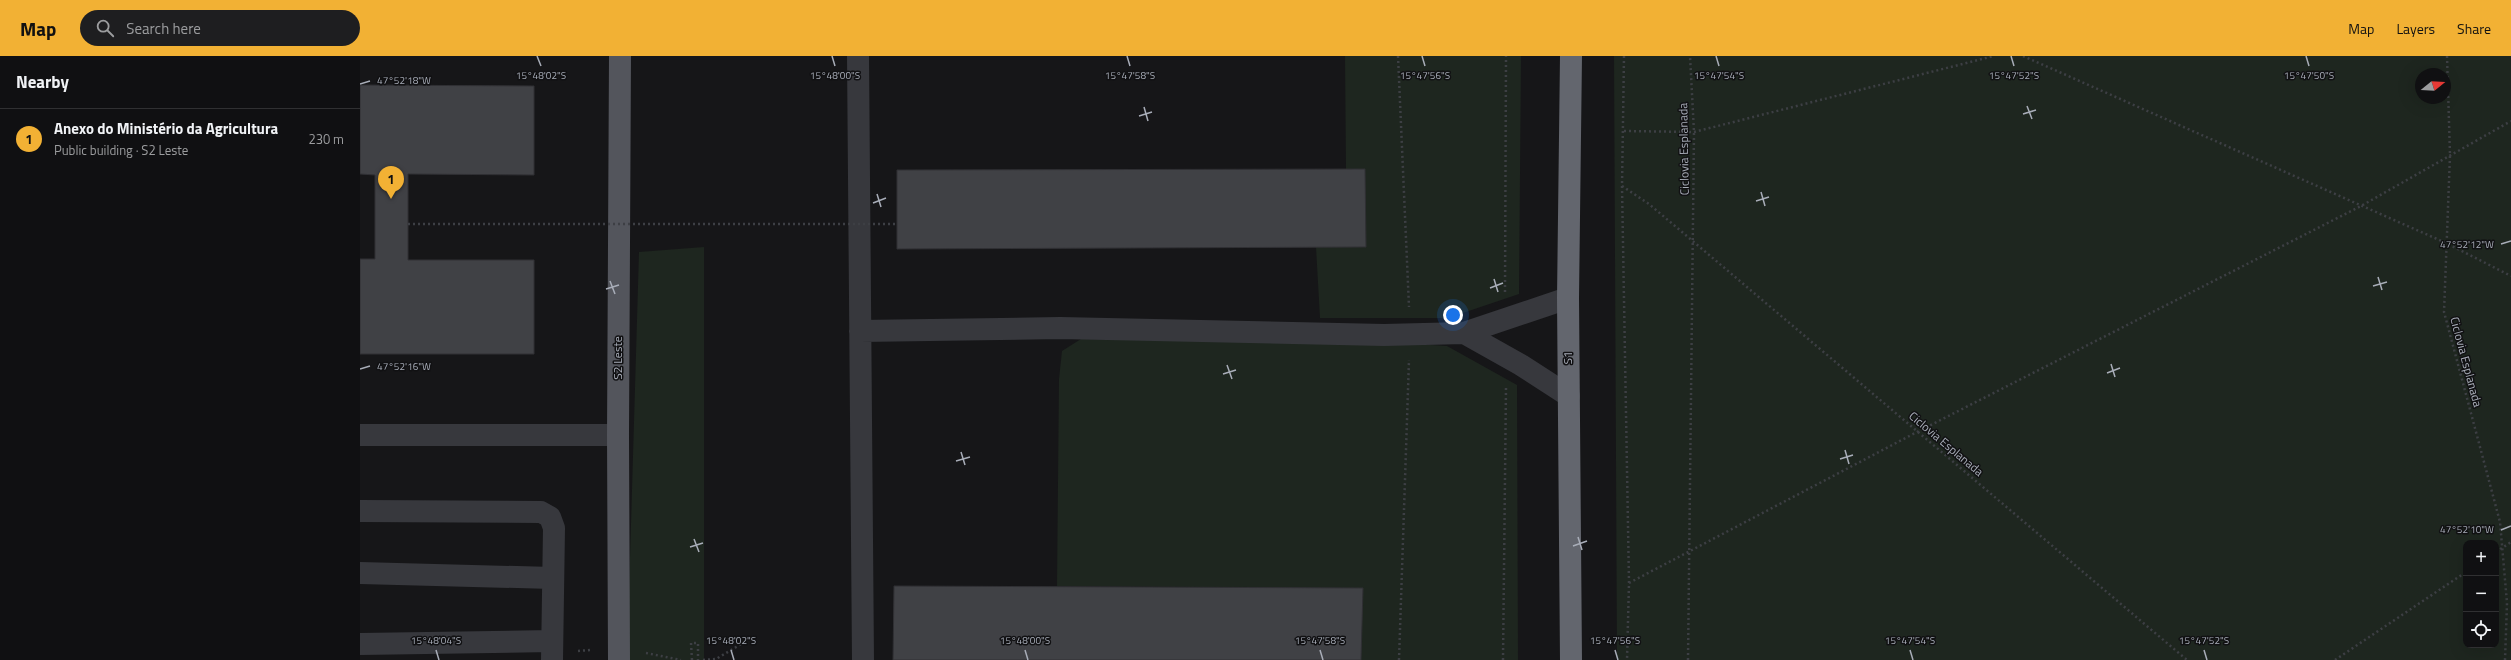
<!DOCTYPE html>
<meta charset="utf-8">
<style>
:root{--surface:#101012;--page:#1e1e20;--text:#f1f3f6;--muted:#9c9d9f;--line:#303032;--accent:#f2b134}
body{margin:0;font-family:"Titillium Web",sans-serif;background:var(--page);color:var(--text)}
.controls{position:absolute;right:12px;bottom:12px;display:grid;overflow:hidden;border-radius:8px;box-shadow:0 4px 16px #0002}
.controls button{width:36px;height:36px;display:grid;place-items:center;padding:0;border:0;border-bottom:1px solid var(--line);background:var(--surface);color:var(--text);font:20px sans-serif}
.compass{position:absolute;left:2055px;top:12px;width:36px;height:36px;border-radius:50%;background:var(--surface);box-shadow:0 4px 16px #0002;rotate:72deg}
.you{position:absolute;left:1093px;top:259px;width:14px;height:14px;margin:-10px;border:3px solid #fff;border-radius:50%;background:#1a73e8;box-shadow:0 0 0 6px #1a73e833}
.badge{display:grid;place-items:center;width:26px;height:26px;border-radius:50%;background:var(--accent);color:#111;font-size:13px;font-weight:700}
.pin{position:absolute;translate:-50% -33px;filter:drop-shadow(0 1px 2px #0008)}
.pin::after{content:'';position:absolute;top:21px;width:14px;height:12px;background:inherit;clip-path:polygon(0 0,100% 0,50% 100%)}
.list{margin:0;padding:0;list-style:none}
h2{display:flex;justify-content:space-between;align-items:center;height:52px;margin:0;padding:0 16px;font-size:17px}
h2 small{font-size:13px;font-weight:400;color:var(--muted)}
.list li{display:grid;grid-template-columns:26px 1fr auto;gap:12px;align-items:center;box-sizing:border-box;height:60px;padding:0 16px;border-top:1px solid var(--line)}
.list b{display:block;font-size:15px;white-space:nowrap}
.list p{margin:0;font-size:13px;white-space:nowrap;color:var(--muted)}
.list em{font-size:13px;font-style:normal;color:var(--muted)}
.icon{flex:none;width:22px;height:22px;fill:none;stroke:currentColor;stroke-width:2;stroke-linecap:round;stroke-linejoin:round}
.map{position:relative;flex:none;width:2151px;height:604px;overflow:hidden}
header{display:flex;align-items:center;gap:24px;box-sizing:border-box;height:56px;padding:0 20px;background:var(--accent);color:#111}
header strong{font-size:19px}
nav{display:flex;gap:22px;margin-inline-start:auto;font-size:14px}
.search{width:280px;height:36px;background:var(--page);display:flex;align-items:center;gap:10px;box-sizing:border-box;padding:0 14px;border-radius:22px;color:var(--muted);font-size:15px}
main{display:flex}
aside{flex:1;background:var(--surface)}
.map>svg:first-child{display:block}
.green{fill:#1e261f;fill-rule:evenodd}
.building{fill:#404145;stroke:#303034}
.lines{fill:none;stroke-linecap:round;stroke-linejoin:round}
.path{stroke:#3d3f44;stroke-width:2.5;stroke-dasharray:2 3;stroke-linecap:butt}
.minor{stroke:#37383d;stroke-width:22}
.major{stroke:#53555c;stroke-width:22}
.highway{stroke:#63666e;stroke-width:22}
.path-bridge{stroke:#3d3f44;stroke-width:2.5;stroke-dasharray:2 3;stroke-linecap:butt}
.ticks{fill:none;stroke:#a8adb8;stroke-width:1.5}
.labels{text-anchor:middle;stroke-width:3;stroke-linejoin:round;paint-order:stroke}
.street-label{font-size:12px;fill:#a8adb8;stroke:#111113}
.ticks-label{font-size:10px;text-anchor:middle;fill:#a8adb8;stroke:#111113;stroke-width:3;stroke-linejoin:round;paint-order:stroke}
</style>
<header>
<strong>Map</strong>
<div class="search"><svg class="icon" aria-label="search" viewBox="0 0 24 24"><circle cx="10" cy="10" r="6"/><path d="M15 15l6 6"/></svg>Search here</div>
<nav><a>Map</a><a>Layers</a><a>Share</a></nav>
</header>
<main>
<aside>
<h2>Nearby<small></small></h2>
<ul class="list">
<li><span class="badge">1</span><div><b>Anexo do Ministério da Agricultura</b><p>Public building · S2 Leste</p></div><em>230 m</em></li>
</ul>
</aside>
<div class="map">
<svg width="2151" height="604" viewBox="0 0 2151 604">
<rect width="100%" height="100%" fill="#161618"/>
<path class="green" d="M985,0H1161L1159,238L1088,262H960L956,191H1006L1005,113H986Z
M1254,0H2151V604H1257ZM2061,18H2085V42H2061ZM2106,487H2136V589H2106Z
M344,191V604H267L279,196Z
M721,283L1023,286L1087,290L1157,329L1158,604H1001L1002,532L697,530L699,323L702,295Z"/>
<path class="building" d="M0,29L174,30V119L48,118V204H174V298H0V203H15V119L0,118Z
M1005,113L1006,191L537,193V114Z
M534,530L1003,532L1001,604H533Z"/>
<g class="lines">
<path class="path" d="M1038,0L1049,251
M1264,0L1262,130L1269,527L1267,604
M1663,0L2086,187L2151,220
M2087,0L2090,99L2084,256L2140,466L2147,547L2145,604
M1264,75L1334,76L1634,0
M1262,130L1289,148L1827,604
M1145,236L1146,0
M2136,496L2151,486
M1269,527L1557,376L2001,150L2151,65
M218,595L231,594
M286,597L321,604
M332,604L331,587H338V604
M343,604L356,603L383,587
M1039,604L1049,304
M1143,604L1146,331
M1328,604L1334,76L1330,0
M1975,604L2106,516"/>
<path class="minor" d="M498,0L503,604
M500,275L700,272L1024,279L1104,277L1208,242
M1104,277L1161,309L1209,340
M0,379H258
M0,455L181,456L190,461L194,472L192,604
M0,517L193,522
M0,588L192,585"/>
<path class="major" d="M259,604L258,379L260,0"/>
<path class="highway" d="M1211,604L1208,242L1211,0"/>
<path class="path-bridge" d="M48,168H537"/>
</g>
<path class="ticks" d="M177,0L181,10M472,0L475,10M767,0L770,10M1062,0L1065,10M1356,0L1359,10M1651,0L1654,10M1946,0L1949,10M0,28L10,25M1667,50L1672,63M784,51L788,65M1663,58L1676,54M779,60L792,56M1401,136L1405,150M517,138L521,151M1396,145L1409,141M513,147L526,142M2141,188L2151,185M2018,221L2022,234M1134,223L1138,236M250,225L255,238M2013,230L2027,226M1130,232L1143,227M246,233L259,229M1751,308L1755,321M867,309L872,323M0,313L10,310M1747,317L1760,312M863,318L876,314M1485,394L1489,408M601,396L605,409M1480,403L1493,399M596,405L610,401M2141,474L2151,470M1218,481L1222,494M334,483L339,496M1213,490L1227,485M330,491L343,487M76,594L79,604M371,594L374,604M665,594L668,604M960,594L963,604M1255,594L1258,604M1550,594L1553,604M1844,594L1847,604"/>
<g class="labels">
<g class="street-label">
<text transform="translate(1324 93) rotate(-91)" y="4">Ciclovia Esplanada</text>
<text transform="translate(258 302) rotate(-90)" y="4">S2 Leste</text>
<text transform="translate(1208 302) rotate(-90)" y="4">S1</text>
<text transform="translate(2106 306) rotate(75)" y="4">Ciclovia Esplanada</text>
<text transform="translate(1586 388) rotate(40)" y="4">Ciclovia Esplanada</text>
</g>
</g>
<g class="ticks-label">
<text x="181" y="23">15°48'02"S</text>
<text x="475" y="23">15°48'00"S</text>
<text x="770" y="23">15°47'58"S</text>
<text x="1065" y="23">15°47'56"S</text>
<text x="1359" y="23">15°47'54"S</text>
<text x="1654" y="23">15°47'52"S</text>
<text x="1949" y="23">15°47'50"S</text>
<text x="44" y="28">47°52'18"W</text>
<text x="2107" y="192">47°52'12"W</text>
<text x="44" y="314">47°52'16"W</text>
<text x="2107" y="477">47°52'10"W</text>
<text x="76" y="588">15°48'04"S</text>
<text x="371" y="588">15°48'02"S</text>
<text x="665" y="588">15°48'00"S</text>
<text x="960" y="588">15°47'58"S</text>
<text x="1255" y="588">15°47'56"S</text>
<text x="1550" y="588">15°47'54"S</text>
<text x="1844" y="588">15°47'52"S</text>
</g>
</svg>
<div class="controls">
<button>+</button>
<button>−</button>
<button><svg class="icon" aria-label="locate" viewBox="0 0 24 24"><circle cx="12" cy="12" r="6"/><path d="M12 2v4M12 18v4M2 12h4M18 12h4"/></svg></button>
</div>
<svg class="compass" viewBox="-18 -18 36 36"><path d="M0-13l5 13h-10z" fill="#e53935"/><path d="M0 13l5-13h-10z" fill="#9c9d9f"/></svg>
<div class="you"></div>
<div class="pin badge" style="left:31px;top:143px">1</div>
</div>
</main>
